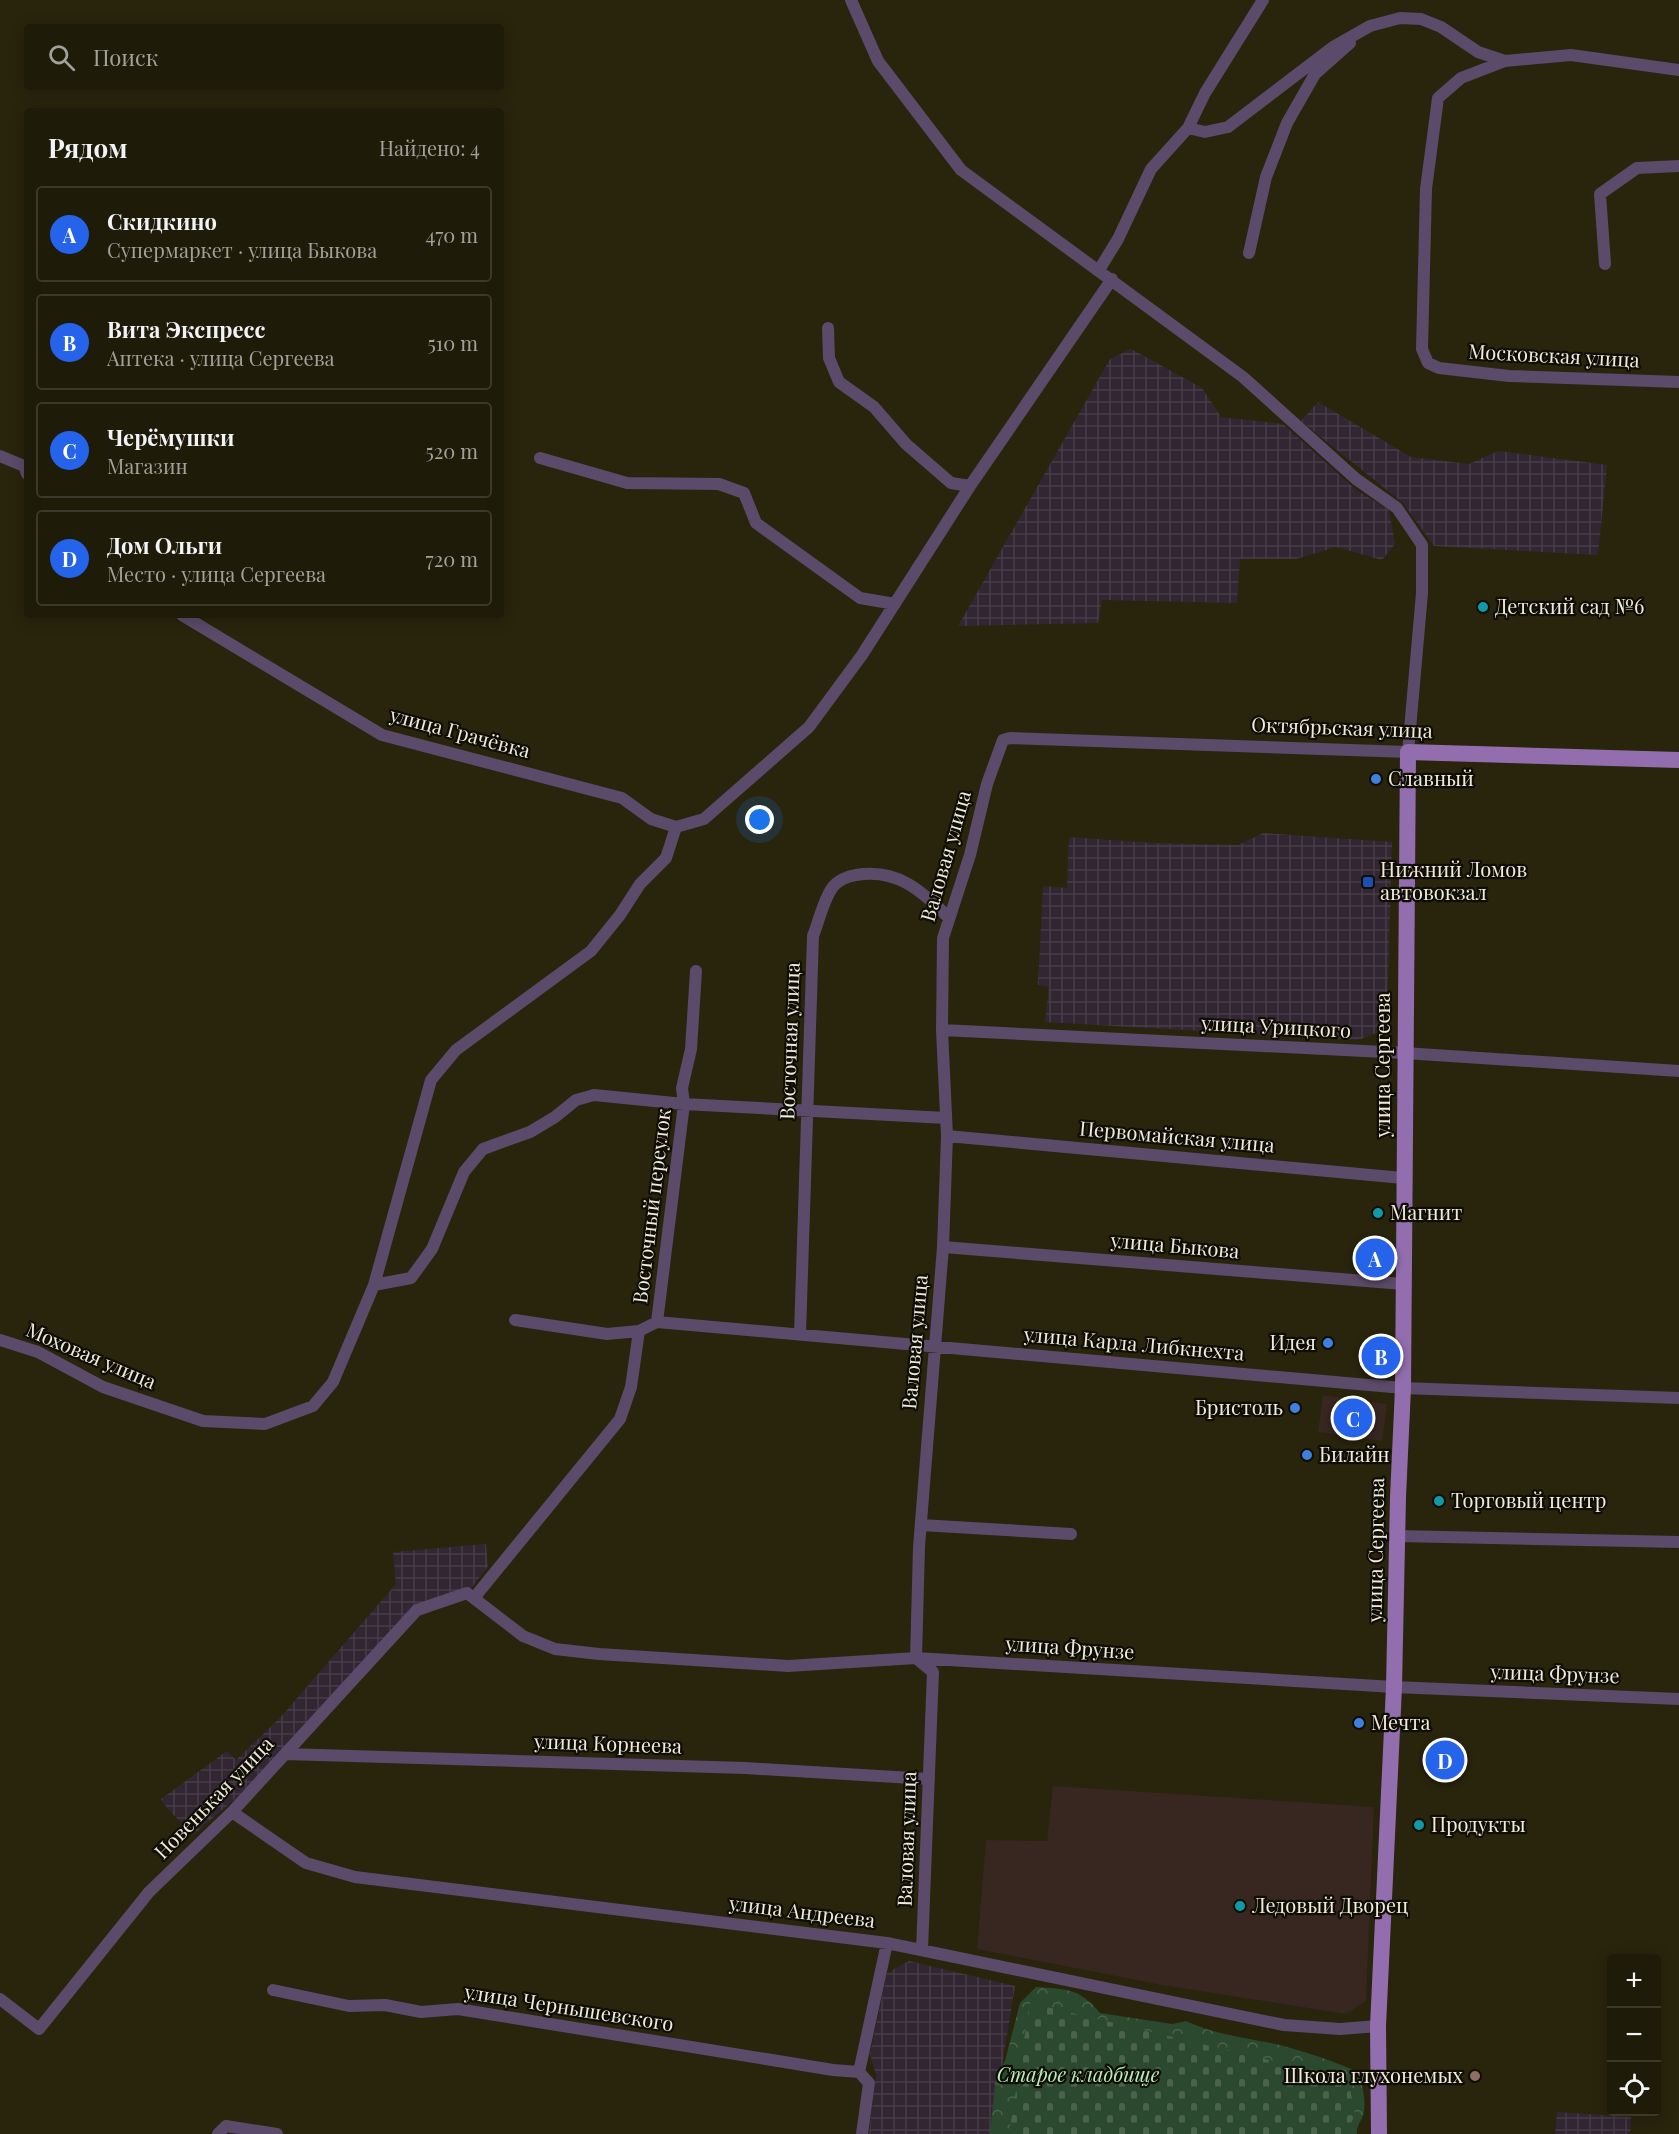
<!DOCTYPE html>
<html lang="ru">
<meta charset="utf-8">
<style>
:root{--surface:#1f1b09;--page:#2c2817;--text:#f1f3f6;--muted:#a1a19c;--line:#3c392a;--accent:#2563eb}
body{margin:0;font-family:"Playfair Display",serif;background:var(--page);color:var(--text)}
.controls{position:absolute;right:18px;bottom:18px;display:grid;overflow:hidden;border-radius:6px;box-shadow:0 3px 15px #0003}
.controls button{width:54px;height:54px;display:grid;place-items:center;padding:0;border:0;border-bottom:2px solid var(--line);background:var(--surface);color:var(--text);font:30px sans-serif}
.you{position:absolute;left:760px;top:820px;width:21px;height:21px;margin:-15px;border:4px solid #fff;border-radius:50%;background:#1a73e8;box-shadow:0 0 0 9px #1a73e833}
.badge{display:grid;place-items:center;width:39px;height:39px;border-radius:50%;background:var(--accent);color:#fff;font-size:20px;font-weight:700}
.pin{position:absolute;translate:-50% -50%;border:3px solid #fff;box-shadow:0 2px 6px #0006}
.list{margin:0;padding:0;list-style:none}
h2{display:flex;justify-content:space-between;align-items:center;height:78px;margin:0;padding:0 24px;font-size:26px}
h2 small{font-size:20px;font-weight:400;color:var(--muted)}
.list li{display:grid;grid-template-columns:39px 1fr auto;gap:18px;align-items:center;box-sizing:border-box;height:96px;margin:0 12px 12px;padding:0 12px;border:2px solid var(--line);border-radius:6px}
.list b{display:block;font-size:22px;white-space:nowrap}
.list p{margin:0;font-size:20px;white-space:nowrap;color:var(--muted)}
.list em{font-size:20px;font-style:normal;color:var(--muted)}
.icon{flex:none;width:33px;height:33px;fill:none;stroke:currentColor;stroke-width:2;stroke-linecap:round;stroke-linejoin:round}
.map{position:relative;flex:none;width:1679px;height:2134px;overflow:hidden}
.search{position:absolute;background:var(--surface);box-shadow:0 3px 15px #0003;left:24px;top:24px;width:480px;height:66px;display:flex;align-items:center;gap:15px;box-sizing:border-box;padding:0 21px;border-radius:6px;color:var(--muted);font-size:22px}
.panel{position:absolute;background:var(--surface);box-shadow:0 3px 15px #0003;left:24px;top:108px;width:480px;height:510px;border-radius:6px}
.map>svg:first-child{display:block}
.commercial{fill:#382621}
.industrial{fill:url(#industrial-grid)}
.forest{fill:url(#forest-crowns)}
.cemetery{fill:url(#cemetery-stones)}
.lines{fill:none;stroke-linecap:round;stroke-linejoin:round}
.minor{stroke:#5b4a69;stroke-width:12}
.major{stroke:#926eaf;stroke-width:16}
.culture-dot{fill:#0f9aa8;stroke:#0f0d04;stroke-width:2}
.shop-dot{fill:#3f7fe0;stroke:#0f0d04;stroke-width:2}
.transit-dot{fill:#1a4fb4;stroke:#0f0d04;stroke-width:2}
.education-dot{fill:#8d6e63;stroke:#0f0d04;stroke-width:2}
.labels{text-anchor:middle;stroke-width:4.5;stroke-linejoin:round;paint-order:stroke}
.street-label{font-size:20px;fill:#eeebdd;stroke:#0f0d04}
.poi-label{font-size:20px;fill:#eeebdd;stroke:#0f0d04;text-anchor:start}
.park-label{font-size:20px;font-style:italic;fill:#b7efba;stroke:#0f0d04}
</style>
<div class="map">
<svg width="1679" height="2134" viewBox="0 0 1679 2134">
<defs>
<pattern id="industrial-grid" width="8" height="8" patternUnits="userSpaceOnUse" patternTransform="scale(1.5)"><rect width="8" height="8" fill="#332633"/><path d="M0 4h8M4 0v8" fill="none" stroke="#473b46"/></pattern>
<pattern id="forest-crowns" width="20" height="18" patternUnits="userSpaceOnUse" patternTransform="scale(1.5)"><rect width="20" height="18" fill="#2b492e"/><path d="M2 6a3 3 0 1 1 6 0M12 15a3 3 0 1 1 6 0" fill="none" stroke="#4a634c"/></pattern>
<pattern id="cemetery-stones" width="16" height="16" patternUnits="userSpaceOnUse" patternTransform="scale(1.5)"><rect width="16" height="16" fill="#2b492e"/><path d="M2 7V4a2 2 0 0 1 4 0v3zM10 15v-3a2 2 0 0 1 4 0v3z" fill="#4a634c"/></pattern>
</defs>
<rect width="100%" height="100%" fill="#29240c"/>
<path class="commercial" d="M1323,1395L1387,1404L1382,1441L1318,1432Z
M1053,1786L1374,1807L1366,2001L1346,2014L1162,1985L977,1949L986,1840L1047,1841Z"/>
<path class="industrial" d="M1131,349L1202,388L1221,417L1283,424L1355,489L1389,510L1395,544L1382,560L1336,547L1296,559H1240L1237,603L1102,600L1098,623L958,626L1110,359Z
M1318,402L1411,457L1469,464L1498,451L1607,465L1598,555L1434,546L1403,503L1301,421Z
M1263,833L1392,842L1387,1018L1379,1032L1358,1040L1045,1022L1049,987L1038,985L1043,886L1067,888L1069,837L1152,843L1238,845Z
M486,1544L488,1566L464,1598L410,1620L307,1737L193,1835L167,1808L161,1799L227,1751L236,1760L280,1718L396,1584L393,1552Z
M909,1961L1015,1986L991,2134H869L876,2075L870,2054L887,1973Z
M1557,2112L1631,2117L1630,2134H1555Z"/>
<path class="forest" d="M1036,1987C1066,1989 1080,1988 1100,2013L1172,2024L1186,2021C1215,2035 1248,2038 1280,2045C1306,2052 1334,2061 1358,2072C1362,2085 1366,2098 1364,2111C1363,2120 1356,2125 1357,2134H990L996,2075L1005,2061L1020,2003Z"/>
<path class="cemetery" d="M1030,2003L1348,2079L1355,2114L1346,2134H1009Z"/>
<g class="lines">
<path class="minor" d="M851,0L878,61L961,170L1243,377L1356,479L1397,508L1422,545V593L1408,752L1010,738L1003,740L987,784L970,855L943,938L942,1030L947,1136L943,1247L919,1547L916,1658L933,1672L922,1950
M1505,61L1461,78L1438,98L1426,189L1422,349L1428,363L1439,368L1509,376L1679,382
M1188,128L1205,132L1228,127L1333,47L1370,26L1400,18L1421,19L1441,27L1478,52L1505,61L1571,55L1679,70
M1249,253L1266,177L1287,123L1315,74L1350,43
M1605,264L1600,194L1637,168L1679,166
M1099,270L1118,239L1151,169L1188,128L1205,93L1263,0
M828,328L829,358L839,382L874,407L906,444L951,483L970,486
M0,456L24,466L27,474
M540,458L627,483L719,484L744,493L756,523L860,598L895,604
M182,615L382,735L622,798L651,819L676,827
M942,1030L1404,1053L1679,1071
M947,1136L1403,1178
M943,1247L1403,1284
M374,1285L411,1278L432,1249L464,1172L483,1149L530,1132L555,1117L576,1100L594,1095L684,1104L946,1118
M515,1320L607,1334L639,1331
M657,1322L1403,1388L1679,1398
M800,1334L813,936C819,921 823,901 832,888C837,881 847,876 856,875C896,868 921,890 948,917
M0,1340L38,1352L103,1387L203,1421L265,1424L313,1406L333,1382L374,1285L431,1080L456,1050L591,951L620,915L640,884L666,858L676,827L704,819L809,727L862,655L970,486L1112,279
M921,1525L1071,1534
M1397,1536L1679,1542
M474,1598L620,1419L631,1387L639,1331L657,1322L684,1104L682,1088L691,1049L696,971
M285,1754L745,1768L929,1779
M232,1812L306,1863L355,1877L887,1943L1284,2025L1340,2029L1378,2026
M273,1990L349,2006L385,2005L421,2012L458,2009L833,2070L859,2072
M0,1999L39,2029L149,1892L232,1812L417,1610L467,1593L523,1636L555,1649L599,1654L788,1666L916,1658L1394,1687L1679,1699
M218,2134L226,2126L277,2134
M862,2134L869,2083L859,2072L887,1943"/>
<path class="major" d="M1379,2134L1378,2026L1394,1687L1398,1497L1403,1388L1408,752L1679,760"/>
</g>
<g class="culture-dot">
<circle cx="1483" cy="607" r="6"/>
<circle cx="1378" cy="1213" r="6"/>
<circle cx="1439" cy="1501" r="6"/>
<circle cx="1419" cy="1825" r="6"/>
<circle cx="1240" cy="1906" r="6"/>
</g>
<g class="shop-dot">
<circle cx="1376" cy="779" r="6"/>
<circle cx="1328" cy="1343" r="6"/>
<circle cx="1295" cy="1408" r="6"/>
<circle cx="1307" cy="1455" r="6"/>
<circle cx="1359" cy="1723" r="6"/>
</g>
<rect class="transit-dot" x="1362" y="876" width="12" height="12" rx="3"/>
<circle class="education-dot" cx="1475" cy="2076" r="6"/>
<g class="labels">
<g class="street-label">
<text transform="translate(1554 356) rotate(3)" y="7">Московская улица</text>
<text transform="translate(1342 728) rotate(2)" y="7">Октябрьская улица</text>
<text transform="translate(460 733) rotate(15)" y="7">улица Грачёвка</text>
<text transform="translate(946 856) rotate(-74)" y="7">Валовая улица</text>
<text transform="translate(1276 1027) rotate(3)" y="7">улица Урицкого</text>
<text transform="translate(790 1041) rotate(-88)" y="7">Восточная улица</text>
<text transform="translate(1383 1065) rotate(-90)" y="7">улица Сергеева</text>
<text transform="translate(1177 1137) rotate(5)" y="7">Первомайская улица</text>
<text transform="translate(652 1206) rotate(-83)" y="7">Восточный переулок</text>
<text transform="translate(1175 1246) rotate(5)" y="7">улица Быкова</text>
<text transform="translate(915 1342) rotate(-85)" y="7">Валовая улица</text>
<text transform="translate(1134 1344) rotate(5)" y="7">улица Карла Либкнехта</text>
<text transform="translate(91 1356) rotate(23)" y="7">Моховая улица</text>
<text transform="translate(1376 1550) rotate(-89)" y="7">улица Сергеева</text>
<text transform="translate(1070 1648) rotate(4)" y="7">улица Фрунзе</text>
<text transform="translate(1555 1674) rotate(2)" y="7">улица Фрунзе</text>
<text transform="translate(608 1744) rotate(2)" y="7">улица Корнеева</text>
<text transform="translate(214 1798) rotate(-46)" y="7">Новенькая улица</text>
<text transform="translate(907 1839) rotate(-88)" y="7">Валовая улица</text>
<text transform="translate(802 1912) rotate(7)" y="7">улица Андреева</text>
<text transform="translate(569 2008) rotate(9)" y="7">улица Чернышевского</text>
</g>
<g class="poi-label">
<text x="1495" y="614">Детский сад №6</text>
<text x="1388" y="786">Славный</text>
<text x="1380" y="877">Нижний Ломов<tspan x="1380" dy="23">автовокзал</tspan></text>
<text x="1390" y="1220">Магнит</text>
<text x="1316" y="1350" text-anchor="end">Идея</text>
<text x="1283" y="1415" text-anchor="end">Бристоль</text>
<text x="1319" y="1462">Билайн</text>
<text x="1451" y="1508">Торговый центр</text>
<text x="1371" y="1730">Мечта</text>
<text x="1431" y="1832">Продукты</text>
<text x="1252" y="1913">Ледовый Дворец</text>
<text x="1463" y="2083" text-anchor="end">Школа глухонемых</text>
</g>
<g class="park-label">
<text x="1078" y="2082">Старое кладбище</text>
</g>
</g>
</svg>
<div class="controls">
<button>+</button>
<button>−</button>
<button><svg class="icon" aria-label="locate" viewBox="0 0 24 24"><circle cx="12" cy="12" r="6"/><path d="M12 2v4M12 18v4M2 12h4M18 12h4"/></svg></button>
</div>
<div class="you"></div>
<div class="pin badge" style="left:1375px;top:1258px">A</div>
<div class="pin badge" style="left:1381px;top:1356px">B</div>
<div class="pin badge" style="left:1353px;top:1418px">C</div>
<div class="pin badge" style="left:1445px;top:1760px">D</div>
<div class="search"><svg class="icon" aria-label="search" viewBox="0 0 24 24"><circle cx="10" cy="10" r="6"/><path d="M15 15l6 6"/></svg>Поиск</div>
<section class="panel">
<h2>Рядом<small>Найдено: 4</small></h2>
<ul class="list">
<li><span class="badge">A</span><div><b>Скидкино</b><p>Супермаркет · улица Быкова</p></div><em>470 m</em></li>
<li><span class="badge">B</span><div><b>Вита Экспресс</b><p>Аптека · улица Сергеева</p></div><em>510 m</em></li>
<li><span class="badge">C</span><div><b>Черёмушки</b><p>Магазин</p></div><em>520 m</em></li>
<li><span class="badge">D</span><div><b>Дом Ольги</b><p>Место · улица Сергеева</p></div><em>720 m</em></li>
</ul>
</section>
</div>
